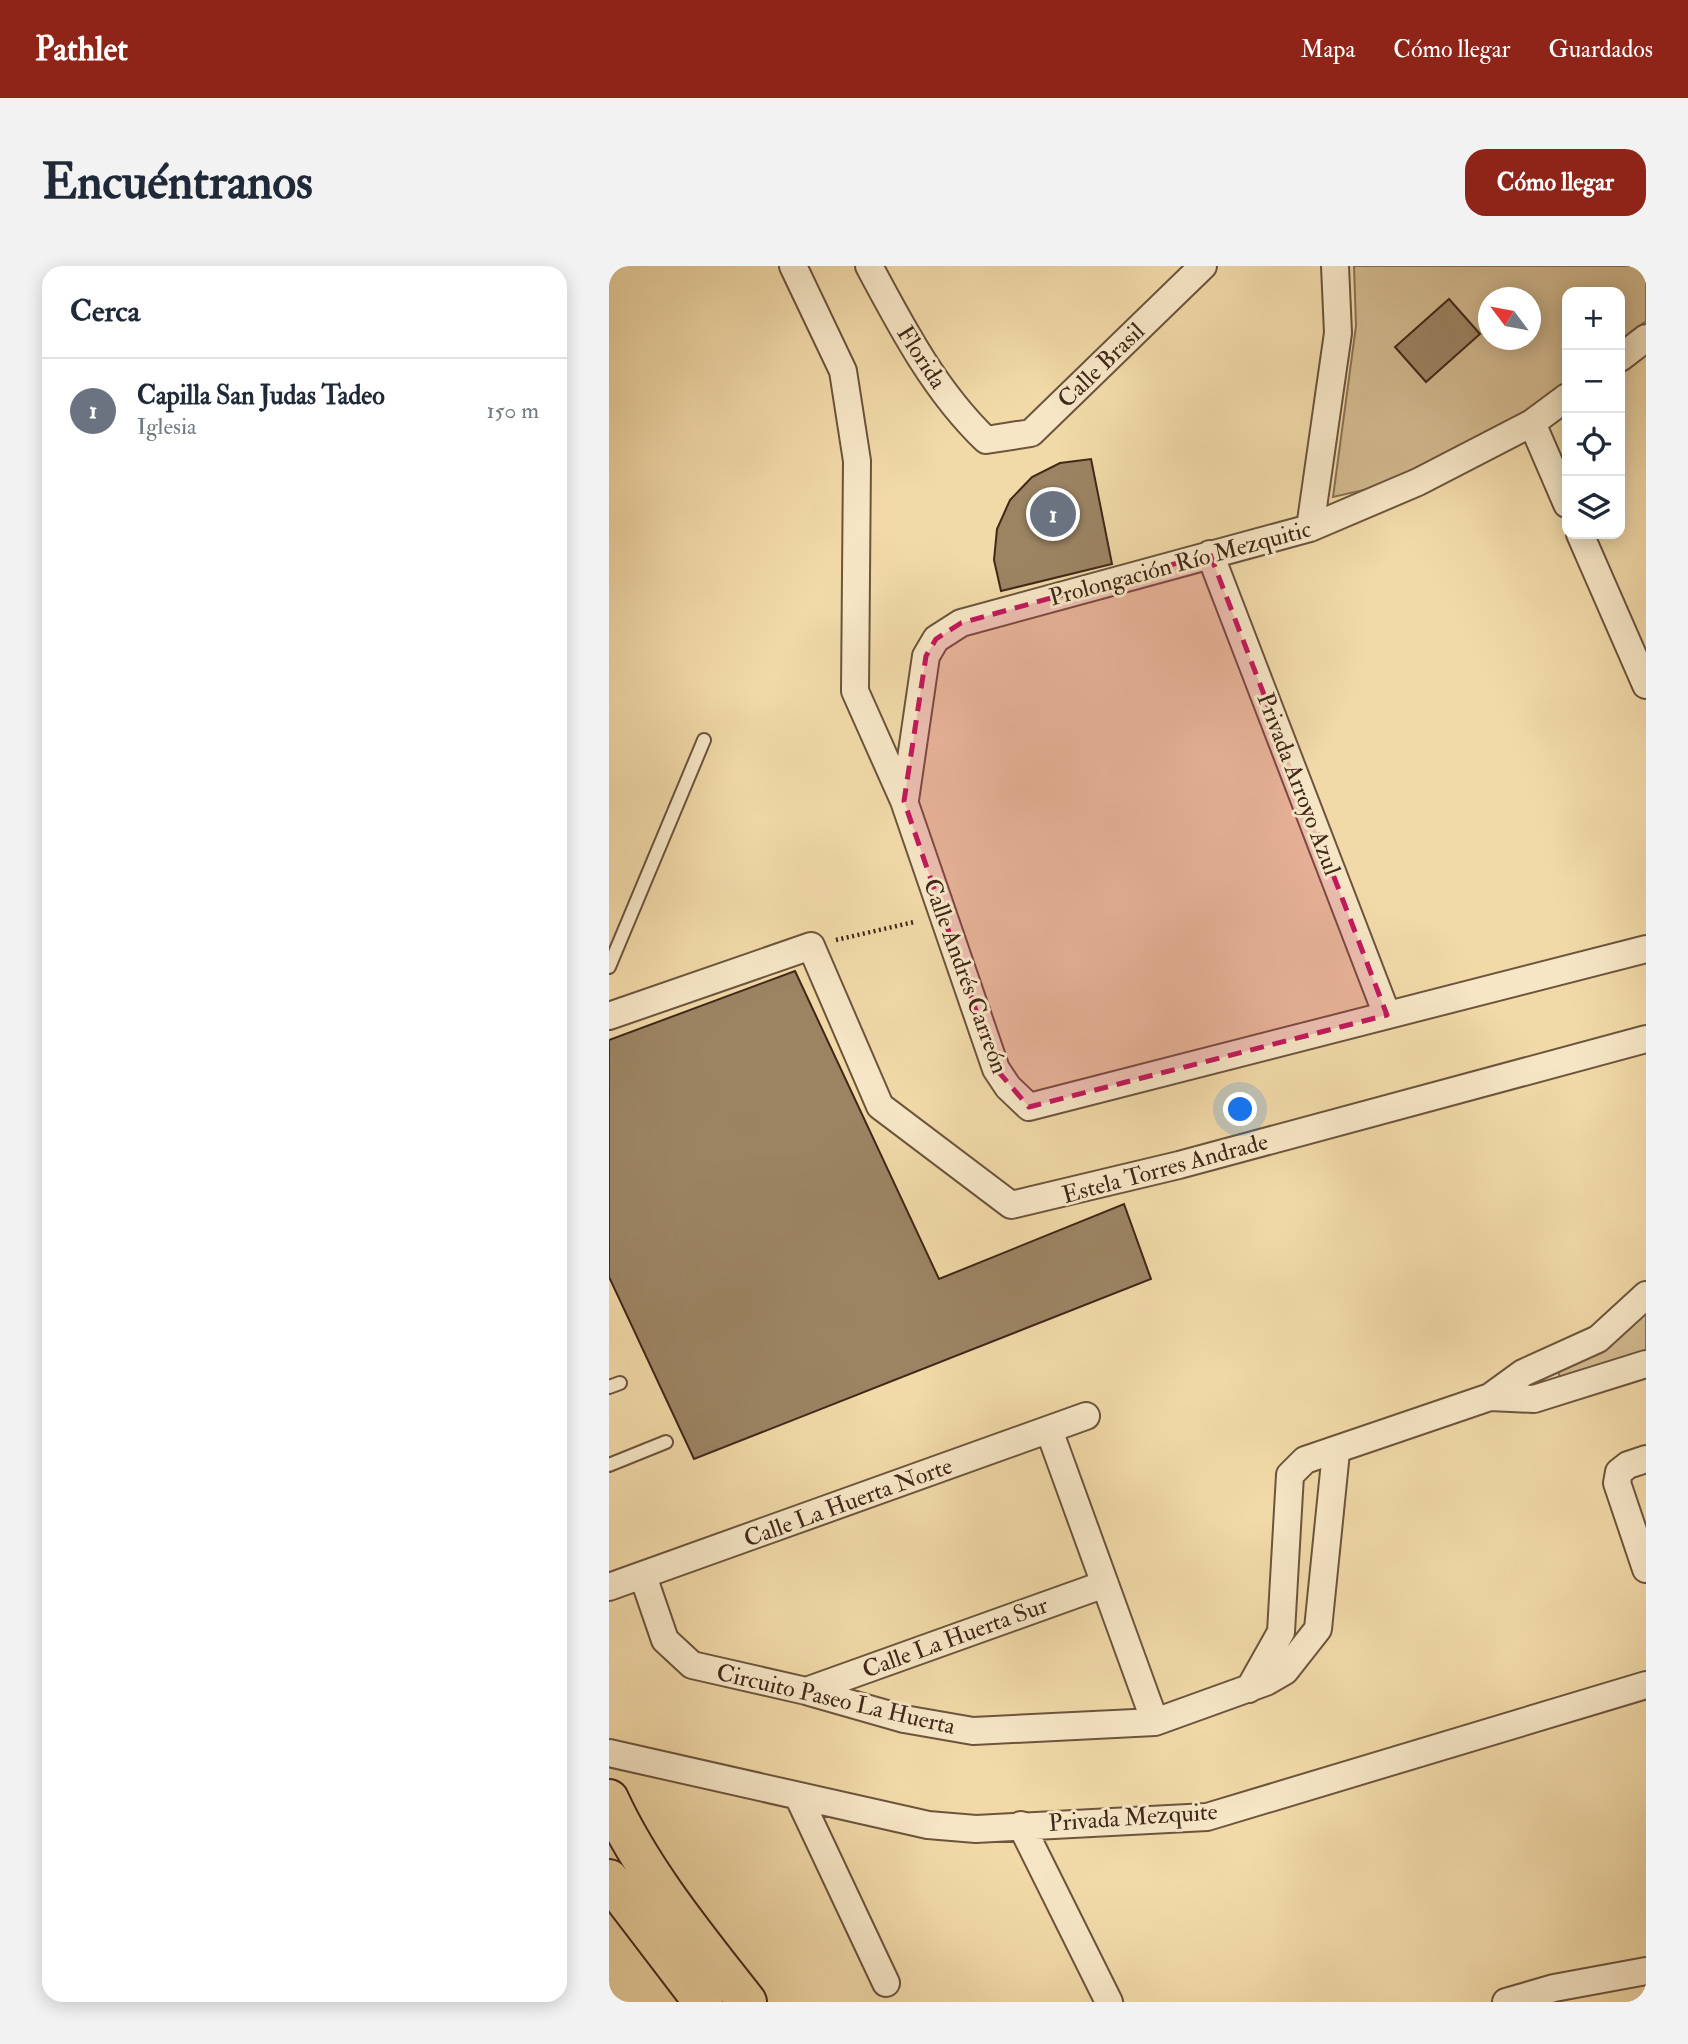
<!DOCTYPE html>
<html lang="es">
<meta charset="utf-8">
<style>
:root{--surface:#fff;--page:#f2f2f3;--text:#1f2937;--muted:#747a83;--line:#e0e1e3;--accent:#8f2418}
body{margin:0;font-family:"IM FELL Double Pica",serif;background:var(--page);color:var(--text)}
.controls{position:absolute;right:21px;top:21px;display:grid;overflow:hidden;border-radius:14px;box-shadow:0 4px 18px #0003}
.controls button{width:63px;height:63px;display:grid;place-items:center;padding:0;border:0;border-bottom:2px solid var(--line);background:var(--surface);color:var(--text);font:35px sans-serif}
.compass{position:absolute;left:869px;top:21px;width:63px;height:63px;border-radius:50%;background:var(--surface);box-shadow:0 4px 18px #0003;rotate:302deg}
.you{position:absolute;left:632px;top:844px;width:24px;height:24px;margin:-18px;border:5px solid #fff;border-radius:50%;background:#1a73e8;box-shadow:0 0 0 10px #1a73e833}
.badge{display:grid;place-items:center;width:46px;height:46px;border-radius:50%;background:var(--accent);color:#fff;font-size:23px;font-weight:700}
.pin{position:absolute;translate:-50% -50%;border:4px solid #fff;box-shadow:0 2px 7px #0006}
.list{margin:0;padding:0;list-style:none}
h2{display:flex;justify-content:space-between;align-items:center;height:91px;margin:0;padding:0 28px;font-size:30px}
h2 small{font-size:23px;font-weight:400;color:var(--muted)}
.list li{display:grid;grid-template-columns:46px 1fr auto;gap:21px;align-items:center;box-sizing:border-box;height:105px;padding:0 28px;border-top:2px solid var(--line)}
.list b{display:block;font-size:26px;white-space:nowrap}
.list p{margin:0;font-size:23px;white-space:nowrap;color:var(--muted)}
.list em{font-size:23px;font-style:normal;color:var(--muted)}
.icon{flex:none;width:38px;height:38px;fill:none;stroke:currentColor;stroke-width:2;stroke-linecap:round;stroke-linejoin:round}
.map{position:relative;flex:none;width:1037px;height:1736px;overflow:hidden;border-radius:21px}
header{display:flex;align-items:center;gap:42px;box-sizing:border-box;height:98px;padding:0 35px;background:var(--accent);color:#fff}
header strong{font-size:33px}
nav{display:flex;gap:38px;margin-inline-start:auto;font-size:24px}
.intro{display:flex;align-items:center;justify-content:space-between;box-sizing:border-box;height:168px;padding:0 42px}
h1{margin:0;font-size:49px}
.button{padding:18px 32px;border-radius:21px;background:var(--accent);color:#fff;font-size:24px;font-weight:700}
main{display:flex;gap:42px;padding:0 42px}
aside{flex:1;background:var(--surface);border-radius:21px;box-shadow:0 4px 18px #0003}
.map>svg:first-child{display:block}
.green{fill:#d3bb90;stroke:#8a7154;stroke-width:2;fill-rule:evenodd}
.building{fill:#9c8463;stroke:#402719;stroke-width:2}
.lines{fill:none;stroke-linecap:round;stroke-linejoin:round}
.lane-casing{stroke:#6c543d;stroke-width:16}
.street-casing{stroke:#6c543d;stroke-width:30}
.primary-casing{stroke:#402719;stroke-width:42}
.path{stroke:#402719;stroke-width:4.5;stroke-dasharray:2 3.5;stroke-linecap:butt}
.lane{stroke:#f6e6c6;stroke-width:12}
.street{stroke:#f6e6c6;stroke-width:26}
.primary{stroke:#f1d9a8;stroke-width:38}
.marked{fill:#c2185b;fill-opacity:0.2;stroke:#c2185b;stroke-width:5;stroke-dasharray:14 9;stroke-linejoin:round}
.labels{text-anchor:middle;stroke-width:6;stroke-linejoin:round;paint-order:stroke}
.street-label{font-size:24px;fill:#402719;stroke:#f6e6c6}
</style>
<header>
<strong>Pathlet</strong>
<nav><a>Mapa</a><a>Cómo llegar</a><a>Guardados</a></nav>
</header>
<div class="intro"><h1>Encuéntranos</h1><a class="button">Cómo llegar</a></div>
<main>
<aside>
<h2>Cerca<small></small></h2>
<ul class="list">
<li><span class="badge" style="background:#6b7280">1</span><div><b>Capilla San Judas Tadeo</b><p>Iglesia</p></div><em>150 m</em></li>
</ul>
</aside>
<div class="map">
<svg width="1037" height="1736" viewBox="0 0 1037 1736">
<rect width="100%" height="100%" fill="#f1d9a8"/>
<filter id="stains"><feTurbulence type="fractalNoise" baseFrequency=".00286" numOctaves="4"/><feColorMatrix values="0 0 0 0 .2 0 0 0 0 .09 0 0 0 0 .02 0 0 0 .5 -.17"/></filter>
<radialGradient id="worn" r=".72"><stop offset=".6" stop-color="#630" stop-opacity="0"/><stop offset="1" stop-color="#630" stop-opacity=".3"/></radialGradient>
<path class="green" d="M745,0H1037V55L1011,75V26H958V116L923,143L794,215L724,231L747,60ZM880,32H922V74H880Z
M1037,1032V1094L954,1121L946,1096Z"/>
<path class="building" d="M840,33L871,68L817,116L786,81Z
M482,193L503,298L392,325L385,294L388,263L401,234L423,211L451,197Z
M186,705L330,1013L515,938L542,1013L85,1193L0,1011V774Z"/>
<g class="lines">
<defs>
<path id="lane" d="M0,701L95,474
M0,1121L11,1117
M0,1199L57,1176"/>
<path id="street" d="M184,0L234,105L248,195L246,425L295,535L387,803L399,821L420,841L1037,683
M260,0C293,62 326,125 377,174L422,167L594,0
M1011,92L1037,72
M923,157L958,238
M701,262L729,67L726,0
M971,268L1037,419
M601,288L778,749
M296,534L317,390L327,373L352,357L701,262L809,216L923,157L958,131
M0,750L202,680L271,840L402,939L570,899L1037,773
M881,1131L925,1133L1037,1098
M440,1164L546,1456
M1037,1193L1019,1199L1010,1206L1008,1217L1037,1303
M34,1310L56,1374L83,1399L197,1425L295,1453L364,1465L546,1456L657,1416L676,1405L709,1363L727,1186
M0,1321L477,1150
M640,1423L672,1366L681,1209L696,1194L881,1131L914,1107L989,1073L1037,1029
M197,1425L496,1318
M0,1487L319,1559L367,1563L598,1551L1037,1419
M189,1530L277,1717
M412,1559L500,1736
M897,1736L945,1722L1037,1705"/>
<path id="primary" d="M0,1533C34,1607 88,1672 138,1736
M0,1613L94,1736"/>
</defs>
<use href="#lane" class="lane-casing"/>
<use href="#street" class="street-casing"/>
<use href="#primary" class="primary-casing"/>
<path class="path" d="M227,674L305,656"/>
<use href="#lane" class="lane"/>
<use href="#street" class="street"/>
<use href="#primary" class="primary"/>
</g>
<path class="marked" d="M601,288L778,749L420,841L387,803L295,535L317,390L327,373L352,357Z"/>
<g class="labels">
<g class="street-label">
<text transform="translate(313 91) rotate(57)" y="8">Florida</text>
<text transform="translate(492 99) rotate(-44)" y="8">Calle Brasil</text>
<text transform="translate(571 297) rotate(-15)" y="8">Prolongación Río Mezquitic</text>
<text transform="translate(690 518) rotate(69)" y="8">Privada Arroyo Azul</text>
<text transform="translate(357 710) rotate(70)" y="8">Calle Andrés Carreón</text>
<text transform="translate(556 902) rotate(-15)" y="8">Estela Torres Andrade</text>
<text transform="translate(239 1236) rotate(-20)" y="8">Calle La Huerta Norte</text>
<text transform="translate(346 1371) rotate(-20)" y="8">Calle La Huerta Sur</text>
<text transform="translate(227 1433) rotate(13)" y="8">Circuito Paseo La Huerta</text>
<text transform="translate(524 1551) rotate(-4)" y="8">Privada Mezquite</text>
</g>
</g>
<rect width="100%" height="100%" filter="url(#stains)"/>
<rect width="100%" height="100%" fill="url(#worn)"/>
</svg>
<div class="controls">
<button>+</button>
<button>−</button>
<button><svg class="icon" aria-label="locate" viewBox="0 0 24 24"><circle cx="12" cy="12" r="6"/><path d="M12 2v4M12 18v4M2 12h4M18 12h4"/></svg></button>
<button><svg class="icon" aria-label="layers" viewBox="0 0 24 24"><path d="M12 4l9 5-9 5-9-5zM3 14l9 5 9-5"/></svg></button>
</div>
<svg class="compass" viewBox="-18 -18 36 36"><path d="M0-13l5 13h-10z" fill="#e53935"/><path d="M0 13l5-13h-10z" fill="#747a83"/></svg>
<div class="you"></div>
<div class="pin badge" style="left:444px;top:248px;background:#6b7280">1</div>
</div>
</main>
